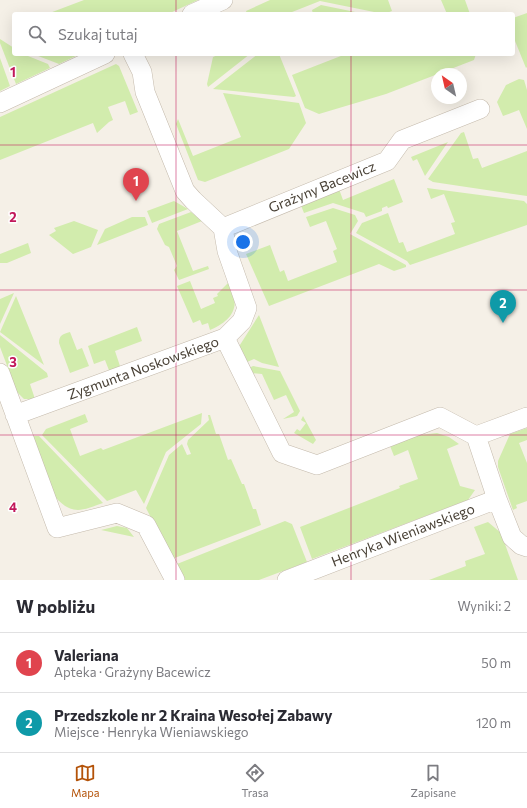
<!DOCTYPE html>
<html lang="pl">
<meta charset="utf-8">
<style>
:root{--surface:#fff;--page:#f2f2f3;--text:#2b2b33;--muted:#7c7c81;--line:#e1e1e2;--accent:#b45309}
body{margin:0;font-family:Commissioner,sans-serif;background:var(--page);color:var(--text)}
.compass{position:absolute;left:431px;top:68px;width:36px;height:36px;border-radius:50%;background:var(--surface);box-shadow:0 4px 16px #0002;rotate:326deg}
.you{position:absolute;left:243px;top:242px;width:14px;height:14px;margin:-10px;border:3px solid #fff;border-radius:50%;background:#1a73e8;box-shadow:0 0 0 6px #1a73e833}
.badge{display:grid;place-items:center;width:26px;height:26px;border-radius:50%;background:var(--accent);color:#fff;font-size:13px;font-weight:700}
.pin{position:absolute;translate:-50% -33px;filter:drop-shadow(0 1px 2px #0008)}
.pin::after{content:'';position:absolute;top:21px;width:14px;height:12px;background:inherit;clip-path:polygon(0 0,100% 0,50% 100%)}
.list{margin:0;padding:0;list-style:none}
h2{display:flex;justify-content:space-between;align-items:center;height:52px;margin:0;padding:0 16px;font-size:17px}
h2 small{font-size:13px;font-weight:400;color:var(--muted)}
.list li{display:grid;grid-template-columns:26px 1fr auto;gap:12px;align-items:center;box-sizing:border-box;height:60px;padding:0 16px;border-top:1px solid var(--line)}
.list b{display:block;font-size:15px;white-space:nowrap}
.list p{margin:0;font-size:13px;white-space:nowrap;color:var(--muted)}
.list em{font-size:13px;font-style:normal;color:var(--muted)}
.icon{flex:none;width:22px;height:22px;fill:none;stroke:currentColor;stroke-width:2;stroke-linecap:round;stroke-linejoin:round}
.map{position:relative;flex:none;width:527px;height:580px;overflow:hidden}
.search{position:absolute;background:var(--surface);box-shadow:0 4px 16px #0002;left:12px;right:12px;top:12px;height:44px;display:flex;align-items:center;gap:10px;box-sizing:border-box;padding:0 14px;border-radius:4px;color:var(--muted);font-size:15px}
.sheet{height:172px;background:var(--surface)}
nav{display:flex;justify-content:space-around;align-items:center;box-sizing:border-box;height:56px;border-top:1px solid var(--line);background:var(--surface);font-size:11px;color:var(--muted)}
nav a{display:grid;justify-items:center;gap:2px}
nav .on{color:var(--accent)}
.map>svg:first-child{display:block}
.green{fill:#d2ecad}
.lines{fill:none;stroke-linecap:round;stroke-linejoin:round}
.minor-casing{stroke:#c4baac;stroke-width:20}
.minor{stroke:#fff;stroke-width:19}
.grid{fill:none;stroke:#c2185b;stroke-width:1;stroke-opacity:0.55}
.labels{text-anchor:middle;stroke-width:3;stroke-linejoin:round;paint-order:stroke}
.street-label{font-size:14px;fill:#484035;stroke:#fff}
.grid-label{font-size:13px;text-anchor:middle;font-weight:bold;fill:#c2185b;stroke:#fff;stroke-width:3;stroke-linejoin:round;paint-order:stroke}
</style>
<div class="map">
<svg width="527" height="580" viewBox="0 0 527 580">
<rect width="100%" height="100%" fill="#f5f0e7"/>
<path class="green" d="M84,0H198L168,14H47Z
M270,0H388L392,11L384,14L320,1L287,14H247L246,11Z
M441,0H465L470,14H447Z
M321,5L365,14H313L312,10Z
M527,13V67L526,68L513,36V18Z
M0,39L14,48V54H23L48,64L50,68L16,84L0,43Z
M33,54H80L59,64Z
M220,54H250L208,87L207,84L213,57Z
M258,54H279L296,96L294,97L213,89Z
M346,54H407L408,56L414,54H476L474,60L386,94L319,114L305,108L292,75Z
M0,58L10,86L0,91Z
M116,64L119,66L138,112L130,115L125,101L108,107L113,120L109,122L97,133L93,123L0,160V117Z
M519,79L524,80L527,90V129L519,110L503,116L497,102L506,85Z
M223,93L299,103L306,123L289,149L205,182L198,180L176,124L178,119L193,156L241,137Z
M464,132L473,159L478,158L482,168L527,151V196L433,182L428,179L461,133Z
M448,142L425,176L417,159L413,161L411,157Z
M394,179L403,202L388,208L387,206L382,208V211L366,217L364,213L333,203L304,213L300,203L339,189L343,200Z
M427,188L524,201L527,204V225L410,265L407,261L356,233L362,223L388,213L399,243L403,242L407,252L455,234L451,223L455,222L444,194L431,199Z
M174,201L188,209L152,223L147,211Z
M333,208L355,215L358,221L350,234L406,265V267L394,271L379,264L269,306L246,254L270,245L280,272L284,270L288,281L337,262L333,251L337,249L326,221L310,227L306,217Z
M191,212L202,221L177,231L193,271L208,266L209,269L179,280L174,270L177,266L169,247L165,245L157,229L159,224Z
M132,217H145L148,225L97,245L105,229Z
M74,221L98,230L91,247L73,254L49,235L56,231L54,228Z
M28,243L31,253L7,263H0V254Z
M190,281L201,309L215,303L213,298L218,296L217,294L228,283C230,287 233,292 234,297C238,314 224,324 210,330L208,323L202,325L200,320L193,323L177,286Z
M14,293L0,324V299Z
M16,296L44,365L0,332Z
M259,315L279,367L262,363L254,359L245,363L238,348Z
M137,327L142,341L115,351L121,369L110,373L105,360L94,364L88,346Z
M70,332L77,350L82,348L89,366L70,373L59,343C59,335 63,334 70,332Z
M0,335L47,373L48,377L30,384L35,399H24L17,392L0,347Z
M253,366L280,371L300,411L297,416L283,419L294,412L286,395L274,400L262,374L251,373L247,369Z
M202,413L201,424L166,452L144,504L136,490L107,501L42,435L46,429L85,414L88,422L70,429L80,456L101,448L103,450Z
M208,415H210L216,434H219L228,460L231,459L242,484H244L253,509H256L261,525L172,559L146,508L169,455L182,444L187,455L191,454L187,444L188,440L209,420Z
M303,416L316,440L313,444L294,433L297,429L300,431L306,423L301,420Z
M527,428V440L519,443L527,463V501L516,505L517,508L513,510L498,467V461L510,434Z
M437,433L449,437L459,444L447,449L460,486L475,490L468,500L312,559L300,527L400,488L399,486L418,479L408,450L394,456L390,446L420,435Z
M33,436H39L103,503C83,510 73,516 56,498Z
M285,521L292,524L307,562L259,580H185L177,564Z
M488,522L501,533L518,580H429L466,566L465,561L485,554L474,527Z
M117,526L127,528L134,537L101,530Z"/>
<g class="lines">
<defs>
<path id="minor" d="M192,14L223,0
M0,103L105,54
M223,228L387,161L402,140L480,109
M225,338L282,453L317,465L440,417L476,436
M0,373L57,528L117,513L146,525L175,580
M15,415L225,338L242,321L247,308L227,251L223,228L193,200L185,191L145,92L142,72L133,54
M476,436L497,499L512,537L521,545L527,547
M476,436L527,417
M287,580L497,499"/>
</defs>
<use href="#minor" class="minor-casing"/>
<use href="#minor" class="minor"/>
</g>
<path class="grid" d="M176,0V14M351,0V14M176,54V580M351,54V580M0,145H527M0,290H527M0,435H527"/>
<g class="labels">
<g class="street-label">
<text transform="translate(322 187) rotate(-22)" y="5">Grażyny Bacewicz</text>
<text transform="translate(143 368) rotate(-20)" y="5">Zygmunta Noskowskiego</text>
<text transform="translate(403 535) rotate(-21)" y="5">Henryka Wieniawskiego</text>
</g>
</g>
<g class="grid-label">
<text x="13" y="77">1</text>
<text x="13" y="222">2</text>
<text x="13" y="367">3</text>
<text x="13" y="512">4</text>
</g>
</svg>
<svg class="compass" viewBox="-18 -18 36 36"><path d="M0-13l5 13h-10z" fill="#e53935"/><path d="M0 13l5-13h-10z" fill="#7c7c81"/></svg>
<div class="you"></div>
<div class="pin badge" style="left:136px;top:201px;background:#e0444e">1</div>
<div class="pin badge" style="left:503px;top:323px;background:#0f9aa8">2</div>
<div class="search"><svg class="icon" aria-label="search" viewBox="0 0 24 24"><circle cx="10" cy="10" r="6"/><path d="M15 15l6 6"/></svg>Szukaj tutaj</div>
</div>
<section class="sheet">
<h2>W pobliżu<small>Wyniki: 2</small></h2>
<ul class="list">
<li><span class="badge" style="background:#e0444e">1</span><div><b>Valeriana</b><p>Apteka · Grażyny Bacewicz</p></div><em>50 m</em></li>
<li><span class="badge" style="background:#0f9aa8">2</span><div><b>Przedszkole nr 2 Kraina Wesołej Zabawy</b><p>Miejsce · Henryka Wieniawskiego</p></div><em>120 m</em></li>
</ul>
</section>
<nav>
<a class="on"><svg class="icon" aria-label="map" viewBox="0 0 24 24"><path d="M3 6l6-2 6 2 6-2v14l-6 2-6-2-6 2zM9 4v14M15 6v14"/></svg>Mapa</a>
<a><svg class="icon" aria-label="directions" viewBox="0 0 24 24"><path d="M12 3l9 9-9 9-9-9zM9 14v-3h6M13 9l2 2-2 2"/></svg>Trasa</a>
<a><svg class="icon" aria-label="saved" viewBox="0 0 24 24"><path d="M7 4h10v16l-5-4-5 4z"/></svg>Zapisane</a>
</nav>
